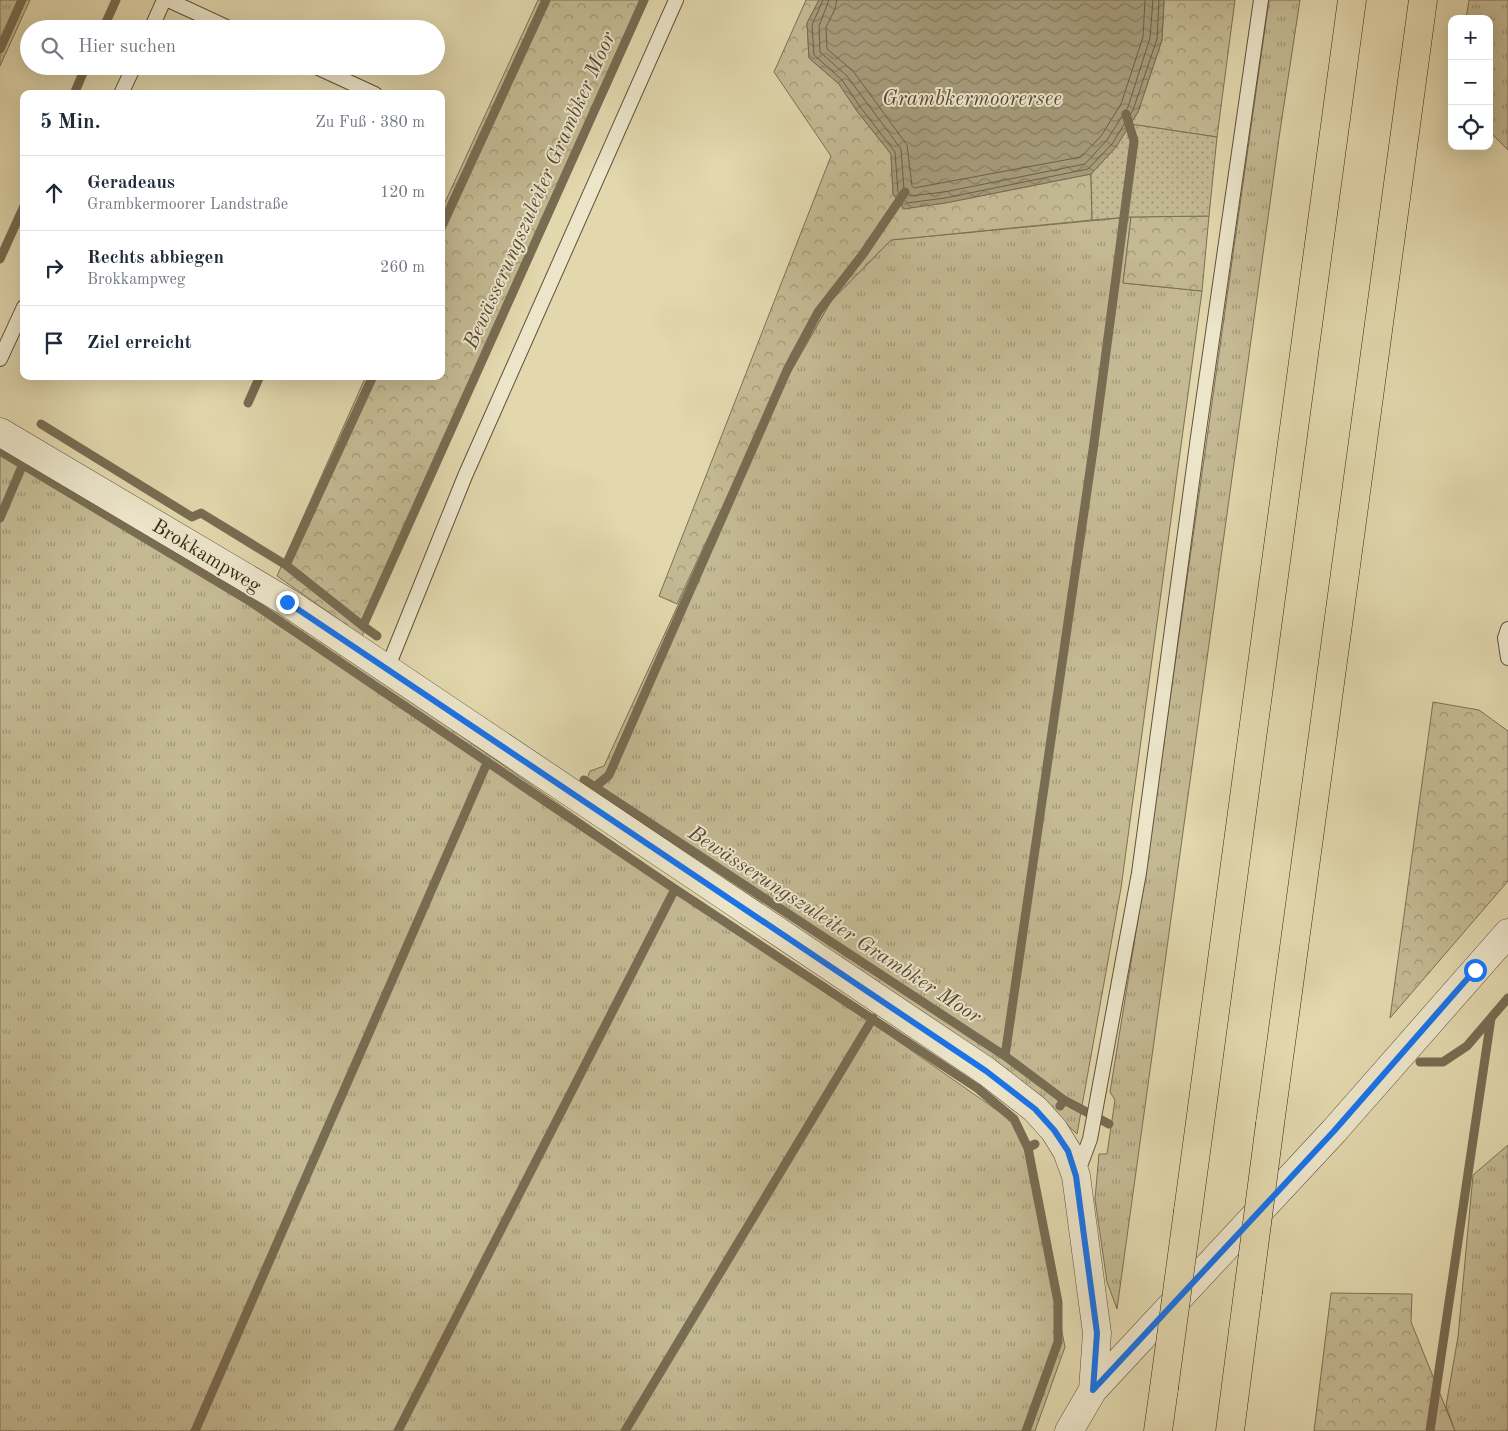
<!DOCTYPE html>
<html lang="de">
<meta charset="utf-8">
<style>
:root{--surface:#fff;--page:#f6f6f7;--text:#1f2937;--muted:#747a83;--line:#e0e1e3}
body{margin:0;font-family:"Old Standard TT",serif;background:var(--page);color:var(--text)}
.controls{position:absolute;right:15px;top:15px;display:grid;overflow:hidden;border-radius:10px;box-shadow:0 5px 20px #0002}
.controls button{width:45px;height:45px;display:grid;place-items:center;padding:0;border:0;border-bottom:1px solid var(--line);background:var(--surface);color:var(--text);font:25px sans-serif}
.stop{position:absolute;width:15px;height:15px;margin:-11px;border:4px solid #1a73e8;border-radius:50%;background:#fff}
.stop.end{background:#1a73e8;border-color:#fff;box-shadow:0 1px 5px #0008}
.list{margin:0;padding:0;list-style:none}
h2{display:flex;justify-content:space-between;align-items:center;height:65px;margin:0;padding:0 20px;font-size:21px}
h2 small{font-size:16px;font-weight:400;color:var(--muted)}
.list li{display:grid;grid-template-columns:32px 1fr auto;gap:15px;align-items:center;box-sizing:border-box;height:75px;padding:0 20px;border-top:1px solid var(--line)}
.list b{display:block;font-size:19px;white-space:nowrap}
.list p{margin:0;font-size:16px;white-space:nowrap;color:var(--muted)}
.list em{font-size:16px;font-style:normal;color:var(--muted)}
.icon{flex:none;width:28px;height:28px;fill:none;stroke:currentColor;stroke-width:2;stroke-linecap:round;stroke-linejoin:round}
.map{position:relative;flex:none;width:1508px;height:1431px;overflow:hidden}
.search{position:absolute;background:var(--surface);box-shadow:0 5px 20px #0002;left:20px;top:20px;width:425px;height:55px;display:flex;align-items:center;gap:12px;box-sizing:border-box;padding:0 18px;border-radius:28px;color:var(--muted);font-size:19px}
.panel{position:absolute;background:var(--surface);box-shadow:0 5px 20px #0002;left:20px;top:90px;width:425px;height:290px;border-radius:10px}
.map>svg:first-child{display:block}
.grass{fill:url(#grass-tufts);stroke:#7c7054}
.forest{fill:url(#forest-crowns);stroke:#7c7054}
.garden{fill:url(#garden-dots);stroke:#7c7054}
.water{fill:url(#water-waves);stroke:#786c52}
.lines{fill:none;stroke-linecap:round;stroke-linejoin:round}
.shore{stroke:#6c6048;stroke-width:1}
.stream{stroke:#786c52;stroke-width:9}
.service-casing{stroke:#5f523c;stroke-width:16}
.minor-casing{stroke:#5f523c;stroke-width:29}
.motorway-casing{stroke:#332616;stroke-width:29}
.service{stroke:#ece5ca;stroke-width:14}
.minor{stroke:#ece5ca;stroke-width:28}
.motorway{stroke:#e2d7ad;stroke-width:28}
.motorway-bridge-casing{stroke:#332616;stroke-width:29;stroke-linecap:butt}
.motorway-bridge{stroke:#e2d7ad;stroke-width:28}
.route{stroke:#1a73e8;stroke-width:6}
.labels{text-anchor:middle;stroke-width:4;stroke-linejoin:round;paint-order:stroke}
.street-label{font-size:20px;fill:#332616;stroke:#ece5ca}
.water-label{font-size:21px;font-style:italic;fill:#564934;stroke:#ece5ca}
</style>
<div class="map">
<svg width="1508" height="1431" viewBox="0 0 1508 1431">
<defs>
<pattern id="grass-tufts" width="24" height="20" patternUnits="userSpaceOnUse" patternTransform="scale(1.25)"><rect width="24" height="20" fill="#c4b993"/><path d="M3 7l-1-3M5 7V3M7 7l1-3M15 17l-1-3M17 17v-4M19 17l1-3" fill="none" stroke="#a09677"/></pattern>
<pattern id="forest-crowns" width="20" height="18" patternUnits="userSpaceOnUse" patternTransform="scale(1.25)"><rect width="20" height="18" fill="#c4b993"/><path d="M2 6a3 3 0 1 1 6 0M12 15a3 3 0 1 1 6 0" fill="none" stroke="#a09677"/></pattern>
<pattern id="garden-dots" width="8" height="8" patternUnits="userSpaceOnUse" patternTransform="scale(1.25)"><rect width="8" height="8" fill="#c4b993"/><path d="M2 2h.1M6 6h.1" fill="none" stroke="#a09677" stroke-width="1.8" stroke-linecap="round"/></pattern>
<pattern id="water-waves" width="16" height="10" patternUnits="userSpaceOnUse" patternTransform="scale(1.25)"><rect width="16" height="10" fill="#a69b7a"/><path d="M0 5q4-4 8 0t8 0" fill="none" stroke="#887e63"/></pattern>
</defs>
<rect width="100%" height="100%" fill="#e2d7ad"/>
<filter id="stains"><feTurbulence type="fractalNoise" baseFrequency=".004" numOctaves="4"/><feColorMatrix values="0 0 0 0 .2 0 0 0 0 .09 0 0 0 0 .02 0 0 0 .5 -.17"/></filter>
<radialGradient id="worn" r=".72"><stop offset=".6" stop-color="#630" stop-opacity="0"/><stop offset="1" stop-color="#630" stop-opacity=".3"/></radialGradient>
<path class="grass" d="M0,0H30L0,66Z
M1269,0H1300L1280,131L1117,1309L1107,1282L1095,1199L1099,1154H1107L1115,1100L1110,1092L1145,876Z
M1469,0H1508V150L1489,131V19H1466Z
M1131,217L1123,283L1202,291L1121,888L1077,1134L1022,1083L582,791L590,771L604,766L763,420L831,301L891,240Z
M0,454L294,619L1021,1127L1065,1347L1035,1431H0Z
M1508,1145V1431H1455L1446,1406L1458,1337L1473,1175Z"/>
<path class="forest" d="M538,0H648L362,636L277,576L366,376H441V211Z
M806,0H819L807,23L809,58L839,84L857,111L891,154L893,194L903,208L945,203L1091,174L1092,220L891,240L831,301L763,420L677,604L659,596L831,156L774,72Z
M1164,0H1235L1217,137L1130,124L1138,112L1162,40Z
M1209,216L1202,291L1123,283L1131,217Z
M1433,702L1479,710L1508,731V881L1390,1018Z
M1331,1293L1412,1294L1411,1322L1455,1431H1314Z"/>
<path class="garden" d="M1130,124L1217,137L1209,216L1131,217L1092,220L1091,174L1116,147Z"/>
<path class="water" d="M819,0H1164L1162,40L1138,112L1116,147L1091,174L945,203L904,209L893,194L891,154L857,111L839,84L809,58L807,23Z"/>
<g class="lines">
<path class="shore" d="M823,0L812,25L814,55L842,80L861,108L895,152L898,192L907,203L945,198L1088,169L1112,144L1133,110L1157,39L1159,0
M829,0L819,26L820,52L847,76L901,149L904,190L910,196L944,192L1085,164L1107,140L1128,107L1150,38L1153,0
M837,0L835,9L826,27L827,49L853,71L907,145L912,186L914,188L1081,157L1101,136L1121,104L1143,37L1145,0"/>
<path class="stream" d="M103,29L116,0
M0,49L22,0
M74,94L86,66
M441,228L546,0
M0,259L24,206
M248,403L260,376
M41,424L192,517L201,513L286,565L363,626
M0,451L251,602L675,889L977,1088L1014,1119L1028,1148
M0,518L23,464
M286,565L373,376
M377,636L363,626L644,0
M584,780L1005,1056L1064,1100
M595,787L609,775L788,368L818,312L863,254L905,192
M1005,1056L1094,443L1134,141L1126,114
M1420,1062H1443L1467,1046L1508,998
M1060,1106L1064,1100L1109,1124
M195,1431L487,763
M398,1431L675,889
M625,1431L873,1018
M1026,1431L1058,1342V1302L1028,1148L1035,1144
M1430,1431L1491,1018"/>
<defs>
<path id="service" d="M168,0L231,29
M151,29L164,0
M314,66L375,94
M121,94L134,66
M0,359L24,307
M1508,629L1505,638L1508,658
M387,669L465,476L676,0
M1077,1174L1090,1139L1139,873L1198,437L1261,0"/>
<path id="minor" d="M0,432L287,602L986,1071L1035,1109L1054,1130L1067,1151L1076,1176L1097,1333L1093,1390
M1069,1431L1093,1390L1334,1131L1508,933"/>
<path id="motorway" d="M1270,1124L1423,0
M1188,1211L1352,0
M1158,1431L1164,1388
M1230,1431L1248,1292"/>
</defs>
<use href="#service" class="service-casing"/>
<use href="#minor" class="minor-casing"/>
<use href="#motorway" class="motorway-casing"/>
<use href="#service" class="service"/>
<use href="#minor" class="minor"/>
<use href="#motorway" class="motorway"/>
<defs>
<path id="motorway-bridge" d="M1248,1292L1270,1124
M1164,1388L1188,1211"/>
</defs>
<use href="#motorway-bridge" class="motorway-bridge-casing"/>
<use href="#motorway-bridge" class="motorway-bridge"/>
</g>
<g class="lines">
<path class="route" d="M287,602L986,1071L1035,1109L1054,1130L1068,1151L1076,1176L1097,1333L1093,1390L1334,1131L1475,970"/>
</g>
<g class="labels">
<g class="street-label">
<text transform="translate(207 555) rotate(31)" y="7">Brokkampweg</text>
</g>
<g class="water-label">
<text x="972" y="105">Grambkermoorersee</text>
<text transform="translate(539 190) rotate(-66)" y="7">Bewässerungszuleiter Grambker Moor</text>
<text transform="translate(835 924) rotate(33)" y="7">Bewässerungszuleiter Grambker Moor</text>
</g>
</g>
<rect width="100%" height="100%" filter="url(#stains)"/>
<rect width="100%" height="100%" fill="url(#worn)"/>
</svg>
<div class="controls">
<button>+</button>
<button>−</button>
<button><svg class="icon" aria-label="locate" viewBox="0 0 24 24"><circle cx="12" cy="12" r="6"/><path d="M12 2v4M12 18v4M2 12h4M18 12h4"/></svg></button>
</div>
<div class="stop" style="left:1475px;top:970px"></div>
<div class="stop end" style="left:287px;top:602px"></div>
<div class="search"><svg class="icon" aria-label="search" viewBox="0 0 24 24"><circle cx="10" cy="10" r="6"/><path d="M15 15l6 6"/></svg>Hier suchen</div>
<section class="panel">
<h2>5 Min.<small>Zu Fuß · 380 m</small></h2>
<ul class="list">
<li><svg class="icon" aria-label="ahead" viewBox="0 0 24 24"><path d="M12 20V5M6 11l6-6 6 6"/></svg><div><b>Geradeaus</b><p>Grambkermoorer Landstraße</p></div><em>120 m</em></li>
<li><svg class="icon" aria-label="right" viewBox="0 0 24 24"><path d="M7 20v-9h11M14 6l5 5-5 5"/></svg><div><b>Rechts abbiegen</b><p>Brokkampweg</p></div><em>260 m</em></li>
<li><svg class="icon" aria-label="arrive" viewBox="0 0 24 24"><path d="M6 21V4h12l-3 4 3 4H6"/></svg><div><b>Ziel erreicht</b></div></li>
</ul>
</section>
</div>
